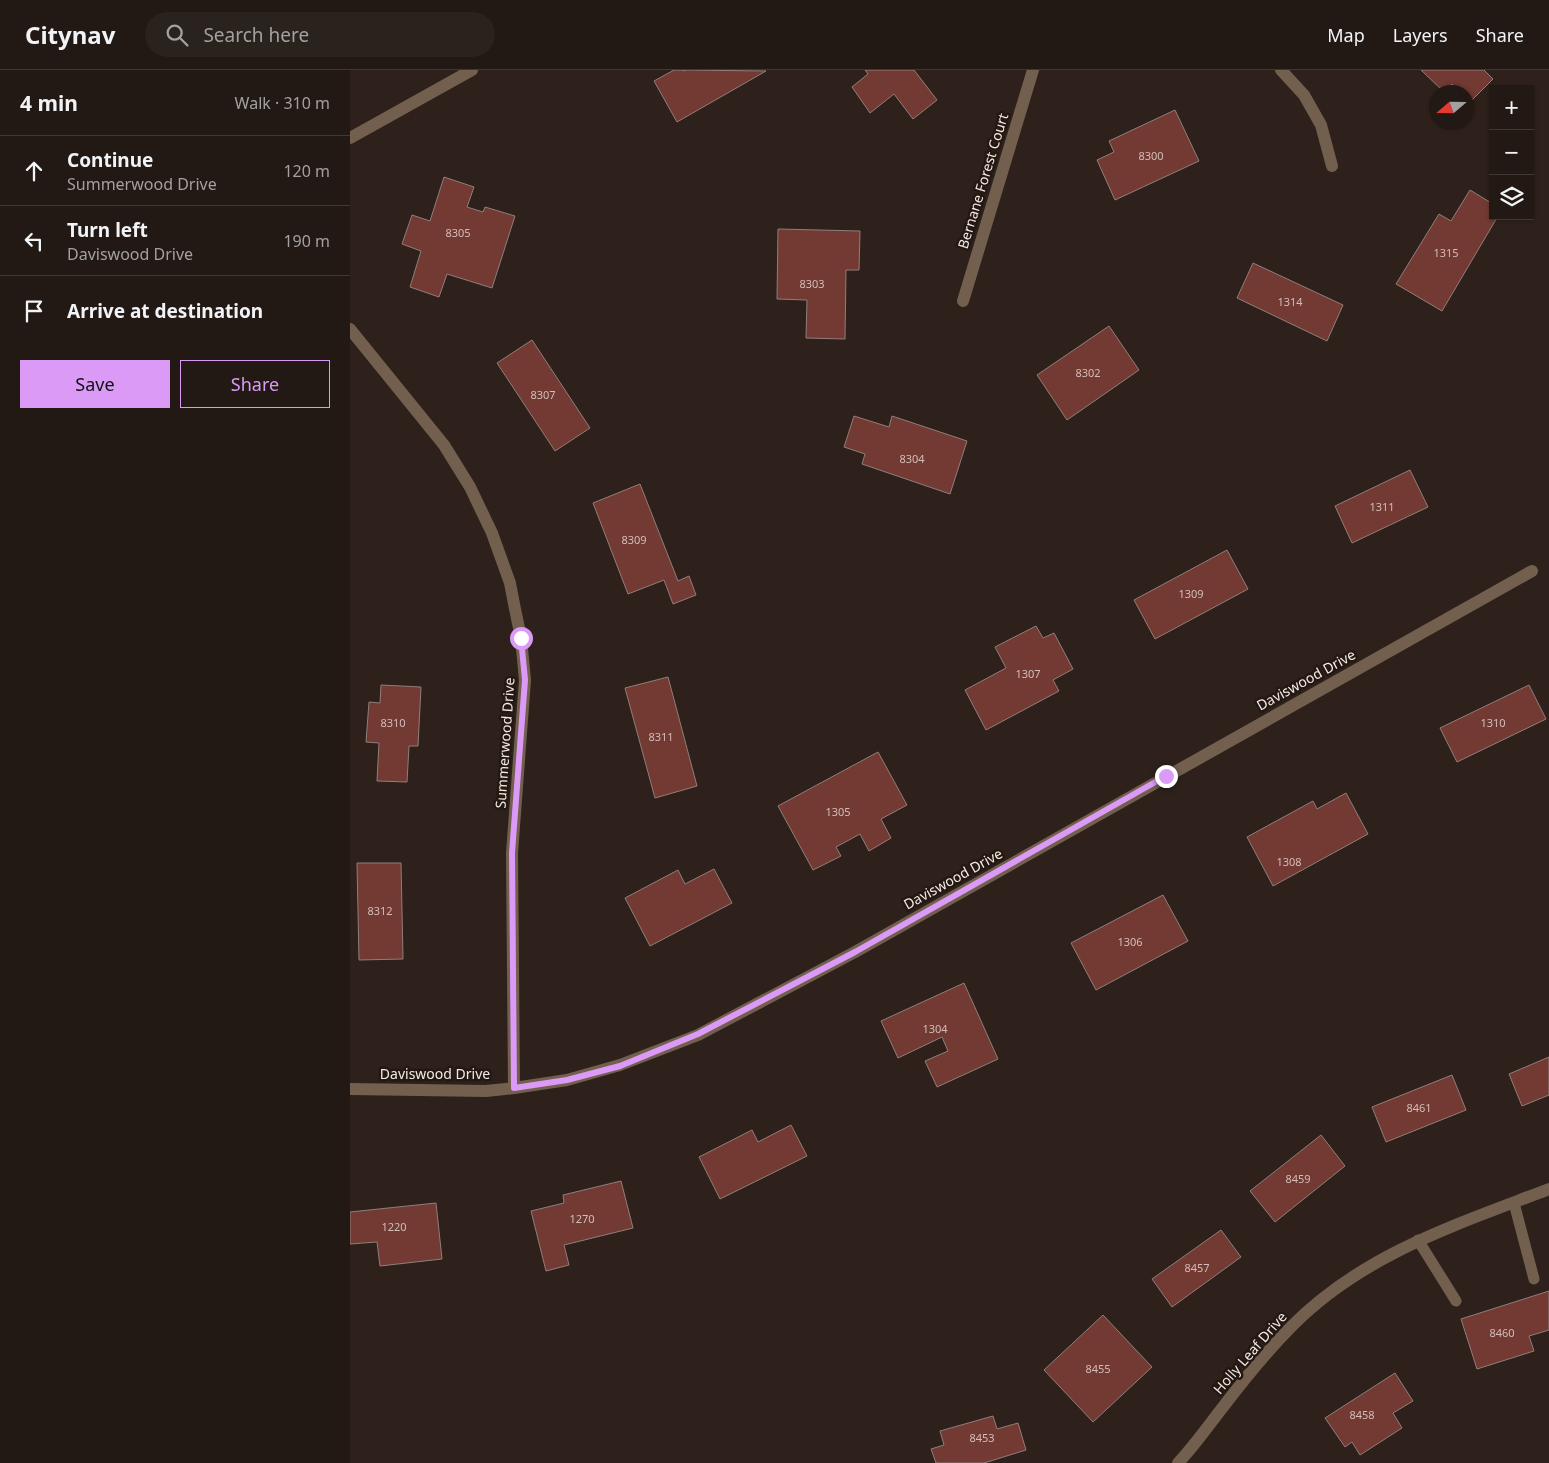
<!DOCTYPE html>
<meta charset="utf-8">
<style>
:root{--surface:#221914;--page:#2a221d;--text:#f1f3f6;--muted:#a2a0a0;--line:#3f3834;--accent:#da9af6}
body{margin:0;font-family:"Noto Sans",sans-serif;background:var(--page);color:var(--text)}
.controls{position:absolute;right:15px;top:15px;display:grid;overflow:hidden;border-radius:0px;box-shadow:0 1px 4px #0004}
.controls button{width:45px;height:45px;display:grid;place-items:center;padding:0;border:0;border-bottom:1px solid var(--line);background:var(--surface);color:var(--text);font:25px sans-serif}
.compass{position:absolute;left:1079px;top:15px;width:45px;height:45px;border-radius:50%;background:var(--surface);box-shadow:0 1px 4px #0004;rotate:250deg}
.stop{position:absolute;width:15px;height:15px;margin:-11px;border:4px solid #da9af6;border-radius:50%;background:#fff}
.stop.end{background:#da9af6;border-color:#fff;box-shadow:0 1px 5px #0008}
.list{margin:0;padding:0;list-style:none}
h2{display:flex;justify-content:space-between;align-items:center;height:65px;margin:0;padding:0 20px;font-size:21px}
h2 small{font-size:16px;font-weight:400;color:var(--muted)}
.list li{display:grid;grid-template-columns:32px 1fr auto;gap:15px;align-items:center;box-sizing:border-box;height:70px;padding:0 20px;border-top:1px solid var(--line)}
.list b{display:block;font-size:19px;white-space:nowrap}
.list p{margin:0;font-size:16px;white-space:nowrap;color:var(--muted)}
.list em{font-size:16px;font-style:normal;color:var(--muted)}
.actions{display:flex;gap:10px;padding:15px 20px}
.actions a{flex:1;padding:11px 0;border:1px solid var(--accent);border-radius:0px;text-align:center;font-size:18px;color:var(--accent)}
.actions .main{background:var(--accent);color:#111}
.icon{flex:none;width:28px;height:28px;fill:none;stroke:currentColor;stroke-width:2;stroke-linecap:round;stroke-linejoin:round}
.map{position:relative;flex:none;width:1199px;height:1393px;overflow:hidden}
header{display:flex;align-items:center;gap:30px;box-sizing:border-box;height:70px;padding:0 25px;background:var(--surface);border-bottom:1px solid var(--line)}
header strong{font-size:24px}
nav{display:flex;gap:28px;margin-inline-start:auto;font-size:18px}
.search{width:350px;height:45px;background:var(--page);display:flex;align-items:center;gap:12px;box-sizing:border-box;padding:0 18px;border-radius:28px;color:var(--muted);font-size:19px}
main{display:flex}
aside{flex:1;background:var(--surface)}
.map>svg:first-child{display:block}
.building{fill:#723a33;stroke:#917e7b}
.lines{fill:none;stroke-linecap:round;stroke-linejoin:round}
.service{stroke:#725f4e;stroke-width:11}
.minor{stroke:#725f4e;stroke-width:12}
.route{stroke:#da9af6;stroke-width:6}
.labels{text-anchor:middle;stroke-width:5;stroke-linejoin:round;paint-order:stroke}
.number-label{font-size:11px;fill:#d3bdb8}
.street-label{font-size:14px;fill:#f3e9e5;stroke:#241812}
</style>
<header>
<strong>Citynav</strong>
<div class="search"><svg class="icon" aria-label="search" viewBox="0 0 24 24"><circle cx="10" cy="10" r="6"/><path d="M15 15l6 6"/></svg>Search here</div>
<nav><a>Map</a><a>Layers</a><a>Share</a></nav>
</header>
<main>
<aside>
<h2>4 min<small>Walk · 310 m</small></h2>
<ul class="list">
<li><svg class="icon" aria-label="ahead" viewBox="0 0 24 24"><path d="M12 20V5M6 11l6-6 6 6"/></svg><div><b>Continue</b><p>Summerwood Drive</p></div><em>120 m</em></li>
<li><svg class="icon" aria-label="left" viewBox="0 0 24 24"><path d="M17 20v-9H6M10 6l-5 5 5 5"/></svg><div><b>Turn left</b><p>Daviswood Drive</p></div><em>190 m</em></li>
<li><svg class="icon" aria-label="arrive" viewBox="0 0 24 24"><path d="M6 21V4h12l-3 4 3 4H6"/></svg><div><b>Arrive at destination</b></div></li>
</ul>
<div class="actions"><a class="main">Save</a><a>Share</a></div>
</aside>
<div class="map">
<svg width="1199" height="1393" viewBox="0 0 1199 1393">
<rect width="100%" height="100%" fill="#2e211b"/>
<path class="building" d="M324,0H333V1L336,0L416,1L327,52L304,11Z
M515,0H564L587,30L563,49L544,24L520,43L502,17L518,4Z
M1071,0H1134L1143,9L1120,32L1116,29V22H1110L1102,14L1094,22Z
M825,40L849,91L765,130L747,90L764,82L759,71Z
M94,107L124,117L117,137L133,142L135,137L165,146L142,218L97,204L89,227L60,217L71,181L52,174L62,145L80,151Z
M1120,120L1143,134V146H1148L1092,241L1046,214L1089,144L1101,151Z
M428,159L510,161L509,200H496L495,269L456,268L457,230L427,229Z
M903,193L993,235L977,271L887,228Z
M759,256L789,300L717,350L687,305Z
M182,270L240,358L205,381L147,293Z
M504,346L539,357L542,346L617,371L600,424L512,394L515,384L494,377Z
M1060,400L1078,437L1002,473L985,436Z
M290,414L328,511L339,506L346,525L323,534L314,510L278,524L243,433Z
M877,480L898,519L805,569L784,530Z
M686,556L693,568L704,563L723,599L703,610L709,621L636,660L615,620L656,598L645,577Z
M318,607L347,716L305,728L275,618Z
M31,615L71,617L68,676H59L57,712L27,711L29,673L16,672L19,632L30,633Z
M1179,615L1196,649L1107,692L1090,658Z
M528,682L557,735L531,749L541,768L519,781L510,764L486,777L491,786L463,800L428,736Z
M996,723L1018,764L923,816L897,767L963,731L967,739Z
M7,793H51L53,889L9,890Z
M364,799L382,833L300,876L275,828L328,800L335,814Z
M813,825L838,871L746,920L721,873Z
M614,913L648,989L587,1017L575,991L598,981L592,967L548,988L531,951Z
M1199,987V1025L1172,1036L1159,1004Z
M1102,1005L1116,1040L1036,1072L1022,1037Z
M441,1055L457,1086L370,1129L349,1087L402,1060L408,1072Z
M971,1065L995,1096L925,1152L900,1121Z
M271,1111L283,1158L214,1175L219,1195L196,1201L181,1141L214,1133L213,1125Z
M86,1133L92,1189L30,1196L27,1172L0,1174V1142Z
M871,1160L891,1187L822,1237L802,1209Z
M1199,1221V1260L1179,1266L1184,1281L1127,1299L1111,1249Z
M753,1245L802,1297L743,1352L694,1300Z
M1045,1303L1063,1331L1043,1343L1052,1358L1010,1385L1002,1372L995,1377L975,1348Z
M643,1346L647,1359L668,1353L676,1380L634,1393H586L581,1379L594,1375L590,1361Z"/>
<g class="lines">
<path class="service" d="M1164,1133L1184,1209
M1068,1170L1106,1231"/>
<path class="minor" d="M931,0L954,25L971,55L982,96
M0,68L122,0
M613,231L683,0
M0,259L94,375L120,417L142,463L160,513L164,534L171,568L175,610L162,783L164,1018
M0,1019L136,1021L164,1018L217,1010L270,995L348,965L505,882L1182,501
M828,1393C845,1375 858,1356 873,1337C895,1308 917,1281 942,1256C1013,1184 1108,1154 1199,1119"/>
</g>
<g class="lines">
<path class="route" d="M171,568L175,610L162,783L164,1018L217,1010L270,996L348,964L505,882L816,706"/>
</g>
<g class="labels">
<g class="number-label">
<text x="801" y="90">8300</text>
<text x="108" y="167">8305</text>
<text x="1096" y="187">1315</text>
<text x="462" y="218">8303</text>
<text x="940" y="236">1314</text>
<text x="738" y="307">8302</text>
<text x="193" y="329">8307</text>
<text x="562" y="393">8304</text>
<text x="1032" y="441">1311</text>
<text x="284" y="474">8309</text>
<text x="841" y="528">1309</text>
<text x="678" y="608">1307</text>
<text x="43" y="657">8310</text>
<text x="1143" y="657">1310</text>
<text x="311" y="671">8311</text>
<text x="488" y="746">1305</text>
<text x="939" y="796">1308</text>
<text x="30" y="845">8312</text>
<text x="780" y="876">1306</text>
<text x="585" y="963">1304</text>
<text x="1069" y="1042">8461</text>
<text x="948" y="1113">8459</text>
<text x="232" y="1153">1270</text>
<text x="44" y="1161">1220</text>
<text x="847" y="1202">8457</text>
<text x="1152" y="1267">8460</text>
<text x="748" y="1303">8455</text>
<text x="1012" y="1349">8458</text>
<text x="632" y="1372">8453</text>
</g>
<g class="street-label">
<text transform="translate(633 111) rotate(-73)" y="5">Bernane Forest Court</text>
<text transform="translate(956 610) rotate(-29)" y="5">Daviswood Drive</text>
<text transform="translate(155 673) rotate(-86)" y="5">Summerwood Drive</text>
<text transform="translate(603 809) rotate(-29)" y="5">Daviswood Drive</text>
<text x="85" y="1009">Daviswood Drive</text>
<text transform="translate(900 1283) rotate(-49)" y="5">Holly Leaf Drive</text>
</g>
</g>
</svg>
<div class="controls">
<button>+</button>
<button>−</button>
<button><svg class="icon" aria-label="layers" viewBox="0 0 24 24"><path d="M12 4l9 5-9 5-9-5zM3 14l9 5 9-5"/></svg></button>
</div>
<svg class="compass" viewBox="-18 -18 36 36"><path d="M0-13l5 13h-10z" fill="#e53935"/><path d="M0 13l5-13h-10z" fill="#a2a0a0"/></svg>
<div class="stop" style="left:171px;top:568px"></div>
<div class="stop end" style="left:816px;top:706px"></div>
</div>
</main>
